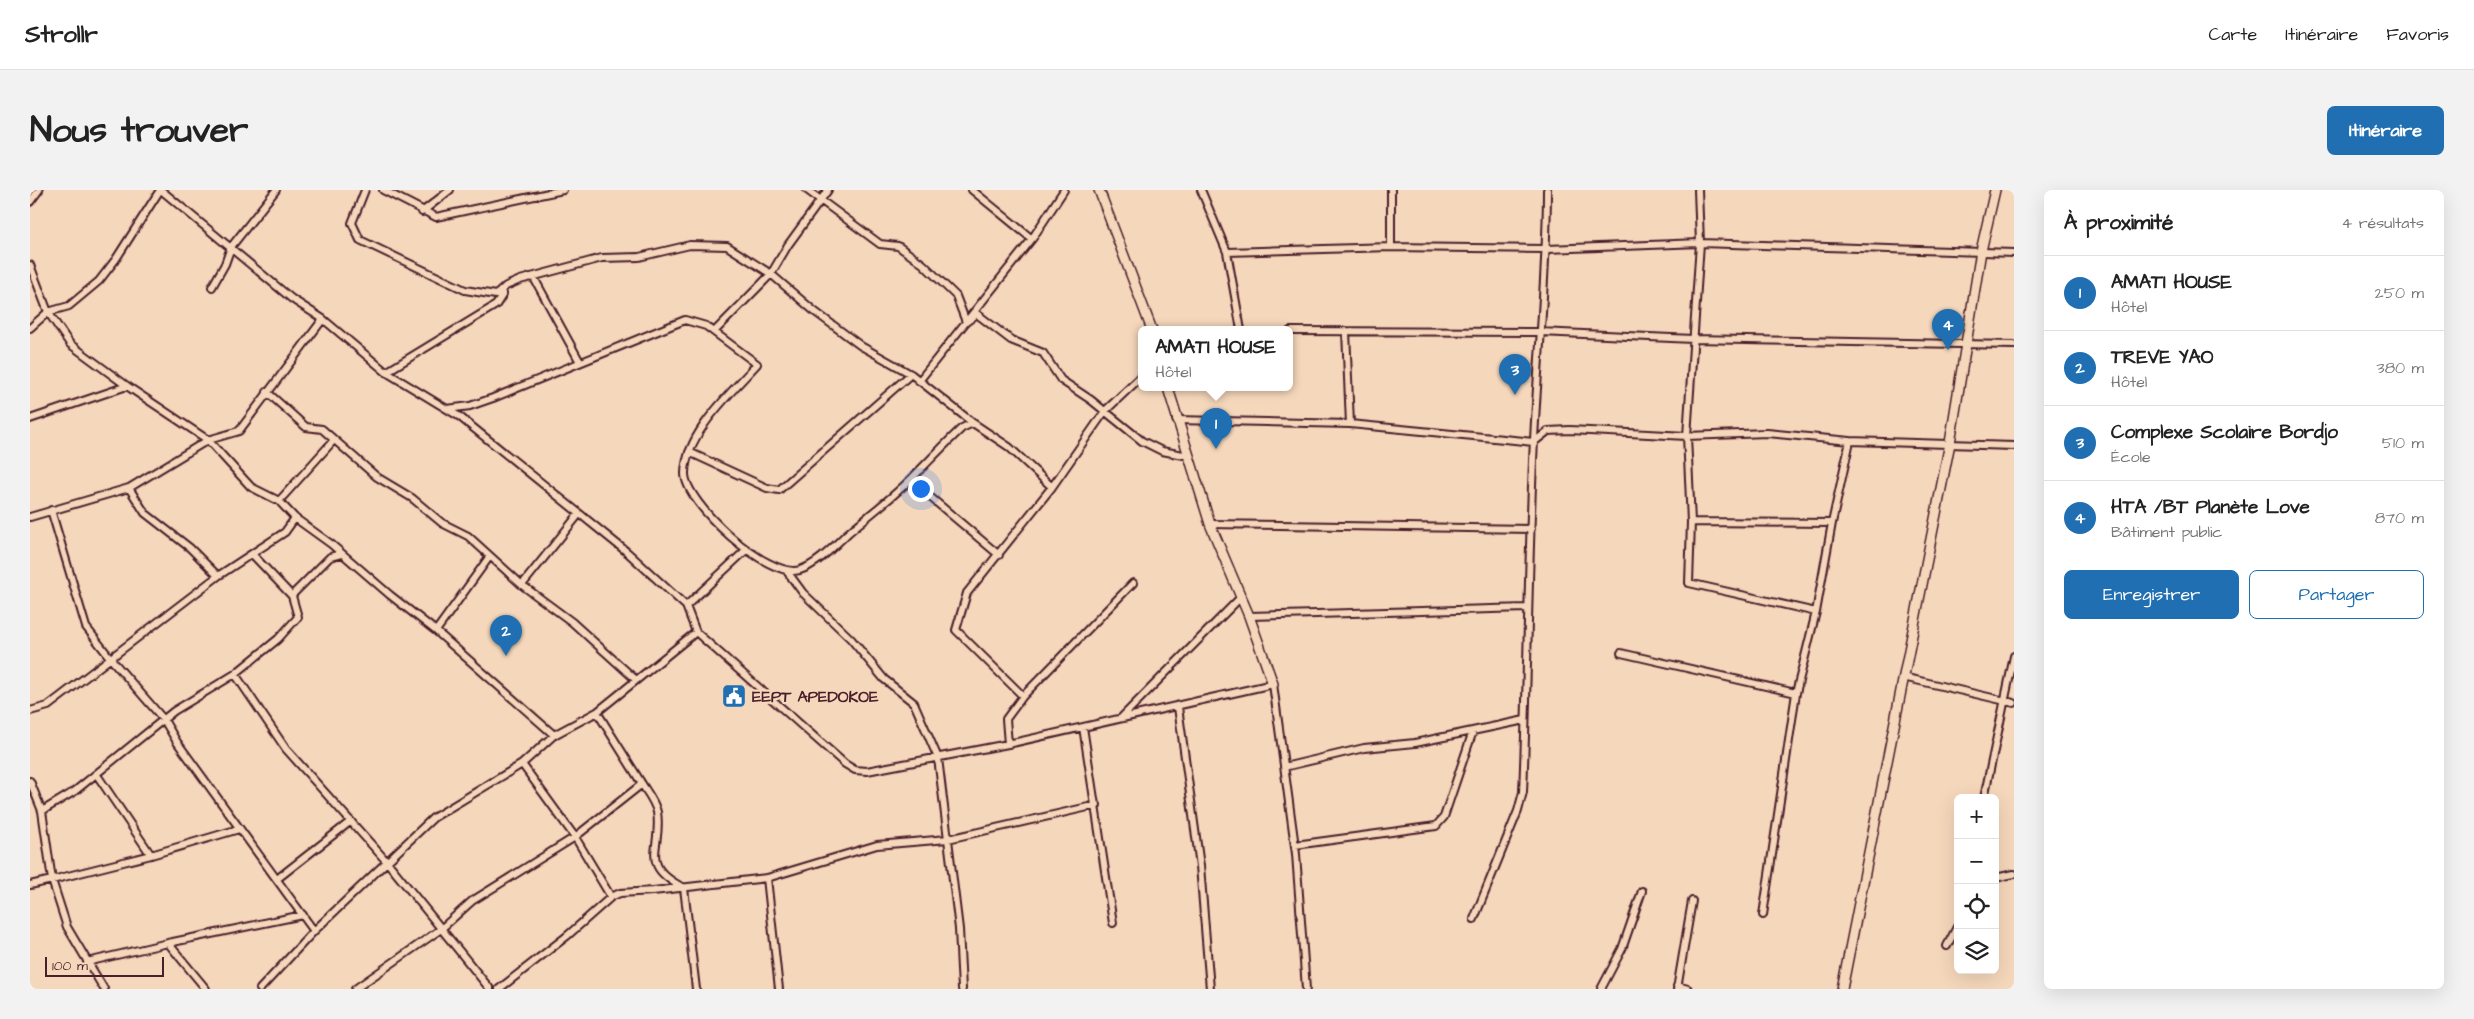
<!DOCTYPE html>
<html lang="fr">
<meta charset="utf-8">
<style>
:root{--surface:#fff;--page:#f2f2f2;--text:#222;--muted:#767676;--line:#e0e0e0;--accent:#1f6fb2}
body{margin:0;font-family:"Architects Daughter",sans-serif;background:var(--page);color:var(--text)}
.controls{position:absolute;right:15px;bottom:15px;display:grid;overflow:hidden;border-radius:8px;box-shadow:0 5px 20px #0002}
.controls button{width:45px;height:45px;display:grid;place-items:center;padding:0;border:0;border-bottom:1px solid var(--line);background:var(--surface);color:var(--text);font:25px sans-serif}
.scale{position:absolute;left:15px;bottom:12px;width:119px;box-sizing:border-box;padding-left:5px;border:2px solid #4a1f2b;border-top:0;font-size:14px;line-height:18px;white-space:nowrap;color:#4a1f2b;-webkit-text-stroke:4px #f5d7bb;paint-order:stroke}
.you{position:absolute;left:890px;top:298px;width:18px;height:18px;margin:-12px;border:4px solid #fff;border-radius:50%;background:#1a73e8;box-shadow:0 0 0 8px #1a73e833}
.badge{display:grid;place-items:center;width:32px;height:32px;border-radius:50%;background:var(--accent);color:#fff;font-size:16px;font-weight:700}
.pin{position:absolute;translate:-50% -41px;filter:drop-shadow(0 1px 2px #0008)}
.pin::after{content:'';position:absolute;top:26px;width:18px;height:15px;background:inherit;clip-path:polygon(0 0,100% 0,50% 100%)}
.popup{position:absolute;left:1108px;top:136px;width:155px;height:65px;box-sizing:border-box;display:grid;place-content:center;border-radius:8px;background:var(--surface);filter:drop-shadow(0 1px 4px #0005);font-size:16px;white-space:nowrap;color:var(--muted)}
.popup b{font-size:19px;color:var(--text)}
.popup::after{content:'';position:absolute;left:50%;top:100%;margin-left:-10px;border:10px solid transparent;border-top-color:var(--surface)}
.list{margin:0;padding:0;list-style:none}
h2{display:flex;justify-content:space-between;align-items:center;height:65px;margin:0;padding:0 20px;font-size:21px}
h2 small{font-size:16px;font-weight:400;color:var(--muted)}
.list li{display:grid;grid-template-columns:32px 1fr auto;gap:15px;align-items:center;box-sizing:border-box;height:75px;padding:0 20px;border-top:1px solid var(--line)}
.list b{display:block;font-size:19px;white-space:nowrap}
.list p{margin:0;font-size:16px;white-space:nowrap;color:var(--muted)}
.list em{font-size:16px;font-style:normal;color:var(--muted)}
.actions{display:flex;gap:10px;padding:15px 20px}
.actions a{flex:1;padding:11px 0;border:1px solid var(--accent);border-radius:8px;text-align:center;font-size:18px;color:var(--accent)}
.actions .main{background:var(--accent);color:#fff}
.icon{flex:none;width:28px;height:28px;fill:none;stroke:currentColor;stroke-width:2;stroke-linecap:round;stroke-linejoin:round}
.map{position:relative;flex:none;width:1984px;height:799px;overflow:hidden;border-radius:8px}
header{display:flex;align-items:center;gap:30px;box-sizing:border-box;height:70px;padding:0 25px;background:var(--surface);border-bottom:1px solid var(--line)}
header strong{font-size:24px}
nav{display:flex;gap:28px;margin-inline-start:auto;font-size:18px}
.intro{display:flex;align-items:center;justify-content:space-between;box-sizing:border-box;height:120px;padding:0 30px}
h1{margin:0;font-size:35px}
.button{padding:12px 22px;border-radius:8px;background:var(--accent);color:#fff;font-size:18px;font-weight:700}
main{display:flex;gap:30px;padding:0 30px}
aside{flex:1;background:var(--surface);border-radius:8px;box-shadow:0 5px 20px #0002}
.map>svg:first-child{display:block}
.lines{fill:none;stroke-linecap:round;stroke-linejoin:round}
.minor-casing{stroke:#4a1f2b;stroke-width:10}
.tertiary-casing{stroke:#4a1f2b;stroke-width:12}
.minor{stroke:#f5d7bb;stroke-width:6}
.tertiary{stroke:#f5d7bb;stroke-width:9}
.labels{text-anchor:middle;stroke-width:4.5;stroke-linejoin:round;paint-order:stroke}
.poi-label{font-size:16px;font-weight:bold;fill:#4a1f2b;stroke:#f5d7bb;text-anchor:start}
</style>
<header>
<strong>Strollr</strong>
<nav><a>Carte</a><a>Itinéraire</a><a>Favoris</a></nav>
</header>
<div class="intro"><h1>Nous trouver</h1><a class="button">Itinéraire</a></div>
<main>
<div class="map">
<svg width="1984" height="799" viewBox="0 0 1984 799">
<rect width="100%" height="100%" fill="#f5d7bb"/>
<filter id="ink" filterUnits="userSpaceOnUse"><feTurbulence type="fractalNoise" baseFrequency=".02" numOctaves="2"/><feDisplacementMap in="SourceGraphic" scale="10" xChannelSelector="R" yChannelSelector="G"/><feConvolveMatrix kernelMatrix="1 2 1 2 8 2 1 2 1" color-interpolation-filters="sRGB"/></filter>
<g filter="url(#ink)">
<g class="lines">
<defs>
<path id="minor" d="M131,0L262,109L293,129L356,182L430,227L597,362L656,416L666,442L815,574L825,580L837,581L978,554L1243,494L1266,664L1276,799
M335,0L322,33L330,50L435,100L466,105L476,96L490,90L572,68L609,67L660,55L697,56L741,84L784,121L831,156L881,184L943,233L979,257L1022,297
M353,0L406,27L533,0
M777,0L850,54L868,56L893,74L926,106L936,132L947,124L981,150L1013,163L1031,190L1061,210L1112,251L1132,261L1159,266
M1171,0L1197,62L1211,140
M1361,0V57
M1668,0L1670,53L1657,246L1661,332L1659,393L1786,422
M0,12L9,0
M392,22L420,0
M1002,49L1034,0
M1197,62L1361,57L1517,59L1670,53L1984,63
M0,75L18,122L40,154L97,196L178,250L221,297L249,311L265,328L301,354L360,405L406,441L524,545
M500,87L504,88L550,172
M182,97L195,74L201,57L246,0
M0,138L18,122L39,116L69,91L86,69L130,0
M1260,141L1510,142L1663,149L1984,155
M1316,141L1320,234
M684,142L741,84L758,55L798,0
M356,182L466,115L473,104L471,101L469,103
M889,191L1002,49L942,0
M237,202L276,237L292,239L347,287L382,308L412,333L438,346L492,395L542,432L605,489
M417,219L440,216L463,208L655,130L676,136L727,174C702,202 656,243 655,283C654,313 739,390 770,380C788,374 804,356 818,343C839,325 862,308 881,289C898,272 915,254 932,238L943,233
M0,229L97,196
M1146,230L1320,234L1504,252L1518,241L1540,240L1657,246L1737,243L1820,251L1984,256
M659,262L737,298L749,300L881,184
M880,290L969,365
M99,298L115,323L160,358L188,386
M249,311L304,250
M21,320L56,437L81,469L134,530L147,552L284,741
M0,327L99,298L178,250L209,241L293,129
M1661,332L1802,333
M1180,334L1501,339
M223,365L262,406
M756,380L773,403L821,449L854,489L884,513L908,568L929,739L932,799
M492,395L549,324
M656,416L716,360
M1219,426L1497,418
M406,441L460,366
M1591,463L1766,503
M205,484L256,559L358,673L460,799
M1873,487L1984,513
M993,506L926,440L937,403L1022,297L1075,221L1112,186
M1148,517L1170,676L1180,799
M0,521L18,516L188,386L255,342L265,328
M1092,527L1211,407
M1053,537L1083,733
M978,554L976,529L993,506L1103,393
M492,574L545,647L581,707
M1254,577L1334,558L1385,553L1495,530
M67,585L121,665
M0,591L12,621L22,690L0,695
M612,594C617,602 625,612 627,622C633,659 607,674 654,698L666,799
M1954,608L1984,466
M12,621L45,601L144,521L205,484L248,449L268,427L262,406L264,403L300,367L311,364
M1265,655L1406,636L1414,627L1443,541
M737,688L749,799
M1965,688L1984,684
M247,689L321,631
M1733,725L1766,503L1786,422L1802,333L1820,251
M1444,729L1488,621L1493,602C1498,485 1498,367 1504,250C1508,166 1517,83 1517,0
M138,753L176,799
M1917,756L1928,735
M57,772L138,753L273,725
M1647,796L1658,799
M74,799L37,737L22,690L121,665L209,639
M230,799L284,741L403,628L492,574L524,545L567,522L666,442
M325,799L411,739L442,711L545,647L612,594L567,522
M469,799L537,746L581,707L590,703L623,701L737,688L847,655L918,649L1067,615
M1571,799L1592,759L1612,701
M1647,799L1662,711"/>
<path id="tertiary" d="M1069,0L1122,140
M1138,198L1180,334L1219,426L1243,494
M1812,799L1920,253L1951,61L1965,0"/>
</defs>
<use href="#minor" class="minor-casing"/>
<use href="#tertiary" class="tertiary-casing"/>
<use href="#minor" class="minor"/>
<use href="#tertiary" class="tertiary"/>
</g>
</g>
<defs>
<symbol id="civic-square" viewBox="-11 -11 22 22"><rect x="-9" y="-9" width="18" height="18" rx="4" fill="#1f6fb2" stroke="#f5d7bb"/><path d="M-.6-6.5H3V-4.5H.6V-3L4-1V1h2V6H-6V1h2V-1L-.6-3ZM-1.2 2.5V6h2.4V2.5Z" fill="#fff"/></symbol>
</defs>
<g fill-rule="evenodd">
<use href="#civic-square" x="690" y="492" width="28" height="28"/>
</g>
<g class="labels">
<g class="poi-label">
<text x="722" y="512">EEPT APEDOKOE</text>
</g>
</g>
</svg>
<div class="controls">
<button>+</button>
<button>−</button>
<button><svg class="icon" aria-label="locate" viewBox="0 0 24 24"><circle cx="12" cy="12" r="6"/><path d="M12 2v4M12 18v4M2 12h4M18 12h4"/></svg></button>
<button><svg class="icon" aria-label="layers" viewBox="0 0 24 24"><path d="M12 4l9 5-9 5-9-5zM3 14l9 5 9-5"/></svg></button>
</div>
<div class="scale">100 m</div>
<div class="you"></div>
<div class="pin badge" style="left:1186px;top:259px">1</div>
<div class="popup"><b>AMATI HOUSE</b>Hôtel</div>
<div class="pin badge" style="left:476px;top:466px">2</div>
<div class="pin badge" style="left:1485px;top:205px">3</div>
<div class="pin badge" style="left:1918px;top:160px">4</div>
</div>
<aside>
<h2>À proximité<small>4 résultats</small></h2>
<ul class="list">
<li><span class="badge">1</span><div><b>AMATI HOUSE</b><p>Hôtel</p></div><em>250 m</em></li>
<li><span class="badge">2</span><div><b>TREVE YAO</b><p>Hôtel</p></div><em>380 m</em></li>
<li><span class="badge">3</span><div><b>Complexe Scolaire Bordjo</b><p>École</p></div><em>510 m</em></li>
<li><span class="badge">4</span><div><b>HTA /BT Planète Love</b><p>Bâtiment public</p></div><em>870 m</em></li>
</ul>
<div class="actions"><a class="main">Enregistrer</a><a>Partager</a></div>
</aside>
</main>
